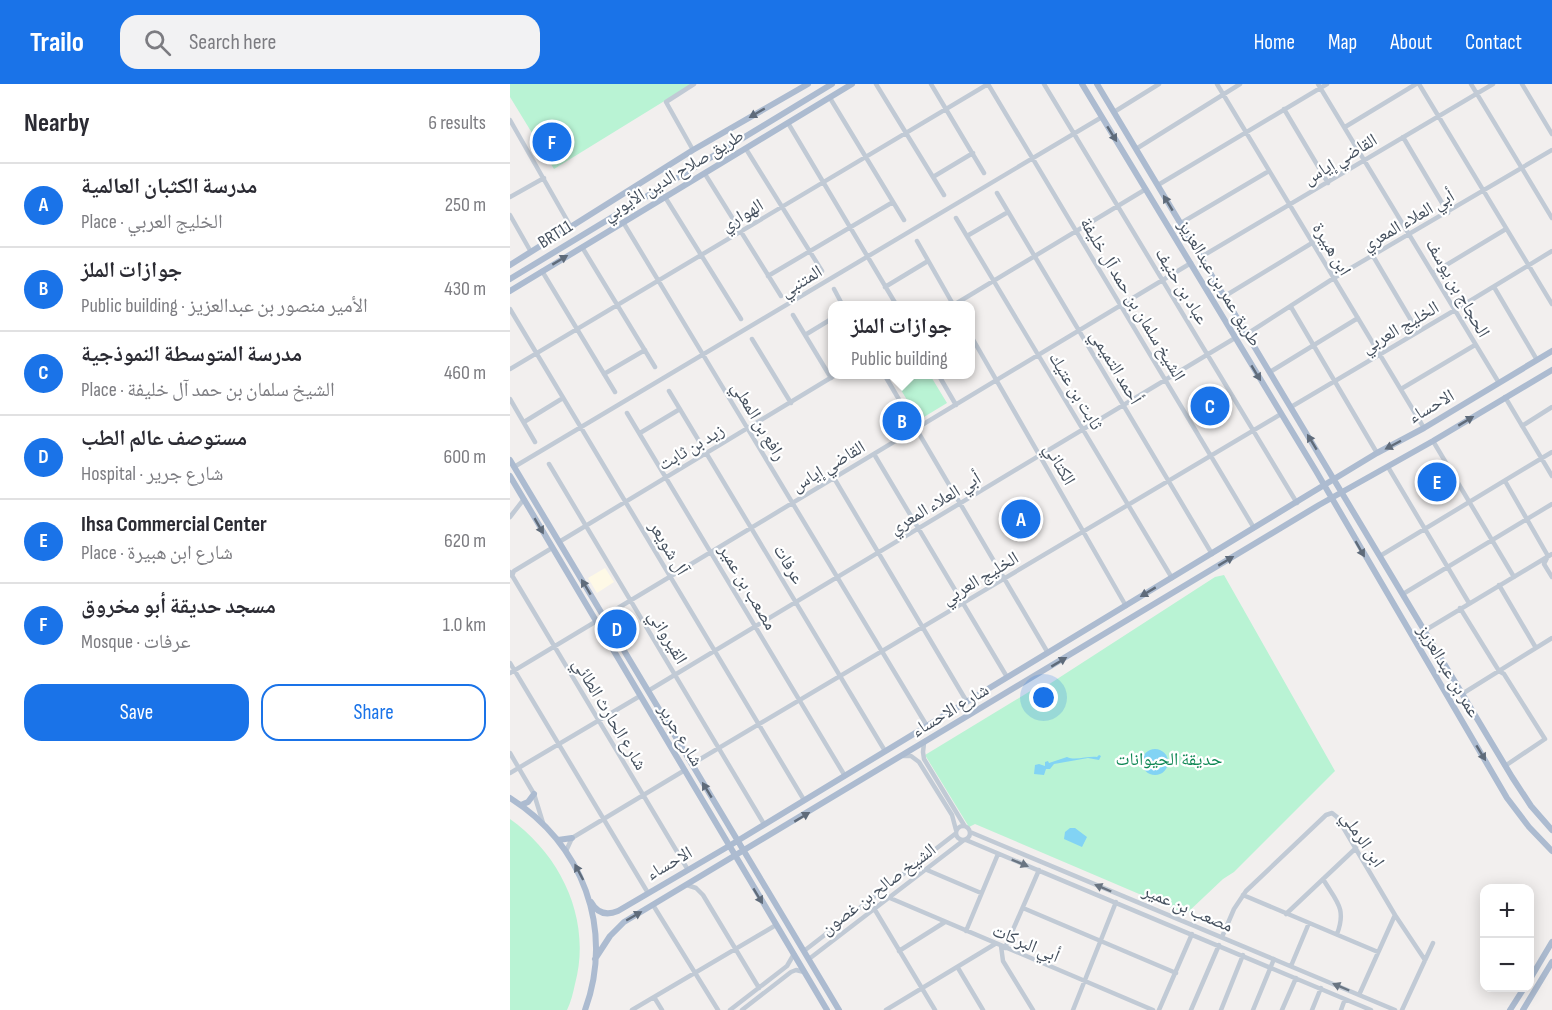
<!DOCTYPE html>
<meta charset="utf-8">
<style>
:root{--surface:#fff;--page:#f2f2f3;--text:#2b2b33;--muted:#7c7c81;--line:#e1e1e2;--accent:#1a73e8}
body{margin:0;font-family:"Sofia Sans Condensed","Noto Naskh Arabic",sans-serif;background:var(--page);color:var(--text)}
.controls{position:absolute;right:18px;bottom:18px;display:grid;overflow:hidden;border-radius:12px;box-shadow:0 3px 15px #0003}
.controls button{width:54px;height:54px;display:grid;place-items:center;padding:0;border:0;border-bottom:2px solid var(--line);background:var(--surface);color:var(--text);font:30px sans-serif}
.you{position:absolute;left:534px;top:614px;width:21px;height:21px;margin:-15px;border:4px solid #fff;border-radius:50%;background:#1a73e8;box-shadow:0 0 0 9px #1a73e833}
.badge{display:grid;place-items:center;width:39px;height:39px;border-radius:50%;background:var(--accent);color:#fff;font-size:20px;font-weight:700}
.pin{position:absolute;translate:-50% -50%;border:3px solid #fff;box-shadow:0 2px 6px #0006}
.popup{position:absolute;left:318px;top:217px;width:147px;height:78px;box-sizing:border-box;display:grid;place-content:center;border-radius:12px;background:var(--surface);filter:drop-shadow(0 2px 4px #0005);font-size:20px;white-space:nowrap;color:var(--muted)}
.popup b{font-size:22px;color:var(--text)}
.popup::after{content:'';position:absolute;left:50%;top:100%;margin-left:-12px;border:12px solid transparent;border-top-color:var(--surface)}
.list{margin:0;padding:0;list-style:none}
h2{display:flex;justify-content:space-between;align-items:center;height:78px;margin:0;padding:0 24px;font-size:26px}
h2 small{font-size:20px;font-weight:400;color:var(--muted)}
.list li{display:grid;grid-template-columns:39px 1fr auto;gap:18px;align-items:center;box-sizing:border-box;height:84px;padding:0 24px;border-top:2px solid var(--line)}
.list b{display:block;font-size:22px;white-space:nowrap}
.list p{margin:0;font-size:20px;white-space:nowrap;color:var(--muted)}
.list em{font-size:20px;font-style:normal;color:var(--muted)}
.actions{display:flex;gap:12px;padding:18px 24px}
.actions a{flex:1;padding:14px 0;border:2px solid var(--accent);border-radius:18px;text-align:center;font-size:21px;color:var(--accent)}
.actions .main{background:var(--accent);color:#fff}
.icon{flex:none;width:33px;height:33px;fill:none;stroke:currentColor;stroke-width:2;stroke-linecap:round;stroke-linejoin:round}
.map{position:relative;flex:none;width:1042px;height:926px;overflow:hidden}
header{display:flex;align-items:center;gap:36px;box-sizing:border-box;height:84px;padding:0 30px;background:var(--accent);color:#fff}
header strong{font-size:28px}
nav{display:flex;gap:33px;margin-inline-start:auto;font-size:21px}
.search{width:420px;height:54px;background:var(--page);display:flex;align-items:center;gap:15px;box-sizing:border-box;padding:0 21px;border-radius:18px;color:var(--muted);font-size:22px}
main{display:flex}
aside{flex:1;background:var(--surface)}
.map>svg:first-child{display:block}
.commercial{fill:#fef9e6}
.green{fill:#b9f3d4}
.water{fill:#82d3f4}
.lines{fill:none;stroke-linecap:round;stroke-linejoin:round}
.minor{stroke:#c1cad5;stroke-width:4.5}
.major{stroke:#acbbd0;stroke-width:6}
.oneway{fill:#5f6b7a}
.oneway2{fill:#6a7582}
.labels{text-anchor:middle;stroke-width:4.5;stroke-linejoin:round;paint-order:stroke}
.street-label{font-size:18px;fill:#45505e;stroke:#fff}
.park-label{font-size:18px;fill:#0e8754;stroke:#fff}
</style>
<header>
<strong>Trailo</strong>
<div class="search"><svg class="icon" aria-label="search" viewBox="0 0 24 24"><circle cx="10" cy="10" r="6"/><path d="M15 15l6 6"/></svg>Search here</div>
<nav><a>Home</a><a>Map</a><a>About</a><a>Contact</a></nav>
</header>
<main>
<aside>
<h2>Nearby<small>6 results</small></h2>
<ul class="list">
<li><span class="badge">A</span><div><b>مدرسة الكثبان العالمية</b><p>Place · الخليج العربي</p></div><em>250 m</em></li>
<li><span class="badge">B</span><div><b>جوازات الملز</b><p>Public building · الأمير منصور بن عبدالعزيز</p></div><em>430 m</em></li>
<li><span class="badge">C</span><div><b>مدرسة المتوسطة النموذجية</b><p>Place · الشيخ سلمان بن حمد آل خليفة</p></div><em>460 m</em></li>
<li><span class="badge">D</span><div><b>مستوصف عالم الطب</b><p>Hospital · شارع جرير</p></div><em>600 m</em></li>
<li><span class="badge">E</span><div><b>Ihsa Commercial Center</b><p>Place · شارع ابن هبيرة</p></div><em>620 m</em></li>
<li><span class="badge">F</span><div><b>مسجد حديقة أبو مخروق</b><p>Mosque · عرفات</p></div><em>1.0 km</em></li>
</ul>
<div class="actions"><a class="main">Save</a><a>Share</a></div>
</aside>
<div class="map">
<svg width="1042" height="926" viewBox="0 0 1042 926">
<rect width="100%" height="100%" fill="#f2efee"/>
<path class="commercial" d="M95,484L104,498L87,509L78,494Z"/>
<path class="green" d="M0,0H182L44,85L0,13Z
M382,291H420L437,319L409,336Z
M714,491L825,687L724,788L713,795L676,830L465,740L459,743L415,671L509,614L522,606L527,608L705,493Z
M0,735C52,772 82,837 65,900C63,909 61,918 57,926H0Z"/>
<path class="water" d="M632 678a13 13 0 1 1 26 0a13 13 0 1 1-26 0Z
M589,671L591,672L589,676L578,674L544,680L540,685H536L534,691L524,690L525,681L529,680L535,682V678L538,677L539,679L557,673C565,677 577,672 587,673Z
M560,744H565L577,753L572,763L554,755L555,748Z"/>
<g class="lines">
<path class="minor" d="M366,0L434,111
M421,0L474,89
M478,0L744,444
M534,0L787,419
M707,0L914,344
M808,0L989,299
M909,0L1042,220
M961,0L1042,134
M1012,0L1042,50
M320,14L394,136
M774,25L818,99
M604,28L649,0
M0,36L61,143
M278,39L387,222
M835,43L906,0
M893,53L938,129
M236,65L312,187
M626,65L730,0
M183,66L156,18L184,0
M195,90L271,212
M423,93L463,69
M648,101L817,0
M487,109L702,470
M0,113L34,94
M155,113L231,235
M0,131L21,168
M446,134L662,494
M113,138L417,642
M671,139L759,87
M457,152L498,128
M407,157L444,222
M72,163L145,283
M863,172L908,248
M691,173L983,0
M32,187L105,308
M923,189L996,145
M258,192L383,118
M375,203L418,177
M984,203L1027,276
M324,205L333,222
M715,212L802,159
M442,222L636,105
M781,223L867,369
M0,225L294,716
M283,231L321,294
M737,250L824,194L1042,66
M295,251L323,234
M461,252L616,522
M242,255L281,319
M0,285L478,0
M760,288L848,234
M94,290L135,266
M374,290L538,569
M428,290L446,321
M891,305L965,261
M159,307L375,667
M995,313L1042,392
M0,315L25,358
M781,323L945,226L1042,167
M117,329L335,692
M14,338L53,314
M1012,342L1042,323
M130,349L170,325
M923,357L1004,493
M364,370L497,593
M39,380L254,740
M4,383L592,33
M878,383L959,519
M324,394L457,618
M995,397L1038,472L1034,480L1042,493
M0,433L14,415
M49,458L327,290
M870,472L1042,368
M0,488L178,786
M2,492L4,487L42,464
M989,501L1026,564
M893,510L1042,420
M950,524L989,587L994,590L1035,655L995,682
M93,533L681,179
M914,547L1042,470
M0,579L138,809
M0,589L85,538
M138,607L725,254
M952,610L1042,554
M414,659L413,668L414,675L454,741
M0,669L24,710L33,739
M393,672H401L409,678L442,731L446,746
M182,680L771,330
M0,689L130,612
M446 749a7 7 0 1 1 14 0a7 7 0 1 1-14 0Z
M460,748L885,926
M456,756L861,926
M56,767L62,754L175,686
M417,786L471,809
M813,795C826,817 837,824 827,850
M177,801L186,804L193,811L249,904
M733,811L868,868
M380,814L643,926
M143,821L208,926
M513,824L666,889
M365,826L425,926
M776,830L846,764
M456,847L488,770
M712,853L724,825L736,807L816,731L822,729L827,733L885,831L915,876
M491,862L493,877L523,926
M495,864L529,786
M294,867L445,750
M389,867L435,838
M299,875L454,756
M781,882L799,839
M448,884L473,926
M849,911L885,831
M144,913L152,926
M122,926L266,841
M220,926L277,882L284,870
M232,926L281,888L286,886L294,888
M376,926L485,860
M563,926L606,818
M649,926L682,850
M681,926L709,861
M711,926L733,871
M743,926L764,875
M772,926L786,894
M802,926L811,904
M831,926L835,915
M892,926L923,859"/>
<path class="major" d="M572,0L806,387L997,714L1019,743L1042,767
M587,0L1002,693L1021,722L1042,746
M0,181L183,66L298,0
M0,195L322,0
M0,207L342,0
M0,376L329,926
M0,392L317,926
M0,714C72,759 105,845 75,926
M11,721L18,718L24,710
M48,756L62,754
M81,818C87,829 96,832 108,827L219,762L867,369L914,344L1042,267
M85,875L100,852L114,838L809,421L923,357L1042,286
M1020,895L1042,858
M1000,926L1014,904
M1013,926L1042,878"/>
</g>
<defs><path id="oneway-solid" d="M-6-.8H1V-3.2L6.5 0L1 3.2V.8H-6Z" transform="scale(1.5)"/></defs>
<g class="oneway">
<use href="#oneway-solid" transform="translate(247 29) rotate(150)"/>
<use href="#oneway-solid" transform="translate(602 50) rotate(58)"/>
<use href="#oneway-solid" transform="translate(658 119) rotate(-121)"/>
<use href="#oneway-solid" transform="translate(50 176) rotate(-31)"/>
<use href="#oneway-solid" transform="translate(746 289) rotate(59)"/>
<use href="#oneway-solid" transform="translate(956 337) rotate(-31)"/>
<use href="#oneway-solid" transform="translate(802 358) rotate(-121)"/>
<use href="#oneway-solid" transform="translate(883 361) rotate(152)"/>
<use href="#oneway-solid" transform="translate(29 442) rotate(60)"/>
<use href="#oneway-solid" transform="translate(850 465) rotate(60)"/>
<use href="#oneway-solid" transform="translate(716 477) rotate(-31)"/>
<use href="#oneway-solid" transform="translate(76 503) rotate(-121)"/>
<use href="#oneway-solid" transform="translate(638 508) rotate(149)"/>
<use href="#oneway-solid" transform="translate(549 578) rotate(-31)"/>
<use href="#oneway-solid" transform="translate(971 669) rotate(59)"/>
<use href="#oneway-solid" transform="translate(197 706) rotate(-121)"/>
<use href="#oneway-solid" transform="translate(292 733) rotate(-31)"/>
<use href="#oneway-solid" transform="translate(69 788) rotate(-118)"/>
<use href="#oneway-solid" transform="translate(248 812) rotate(59)"/>
<use href="#oneway-solid" transform="translate(124 832) rotate(-30)"/>
</g>
<g class="oneway2">
<use href="#oneway-solid" transform="translate(510 779) rotate(22)"/>
<use href="#oneway-solid" transform="translate(593 804) rotate(-157)"/>
<use href="#oneway-solid" transform="translate(831 903) rotate(-157)"/>
</g>
<g class="labels">
<g class="street-label">
<text transform="translate(830 75) rotate(-31)" y="6">القاضي إياس</text>
<text transform="translate(163 91) rotate(-31)" y="6">طريق صلاح الدين الأيوبي</text>
<text transform="translate(232 131) rotate(-31)" y="6">الهواري</text>
<text transform="translate(898 136) rotate(-30)" y="6">أبي العلاء المعري</text>
<text transform="translate(45 150) rotate(-32)" y="6">BRT11</text>
<text transform="translate(822 165) rotate(59)" y="6">ابن هبيرة</text>
<text transform="translate(291 197) rotate(-31)" y="6">المتنبي</text>
<text transform="translate(710 199) rotate(59)" y="6">طريق عمر بن عبدالعزيز</text>
<text transform="translate(672 202) rotate(59)" y="6">عباد بن حنيف</text>
<text transform="translate(948 204) rotate(60)" y="6">الحجاج بن يوسف</text>
<text transform="translate(623 215) rotate(59)" y="6">الشيخ سلمان بن حمد آل خليفة</text>
<text transform="translate(890 243) rotate(-30)" y="6">الخليج العربي</text>
<text transform="translate(606 283) rotate(59)" y="6">أحمد التميمي</text>
<text transform="translate(566 307) rotate(59)" y="6">ثابت بن عتيك</text>
<text transform="translate(921 322) rotate(-30)" y="6">الاحساء</text>
<text transform="translate(249 337) rotate(59)" y="6">رافع بن المعلي</text>
<text transform="translate(181 363) rotate(-31)" y="6">زيد بن ثابت</text>
<text transform="translate(550 380) rotate(60)" y="6">الكتاني</text>
<text transform="translate(318 382) rotate(-31)" y="6">القاضي إياس</text>
<text transform="translate(425 419) rotate(-31)" y="6">أبي العلاء المعري</text>
<text transform="translate(159 464) rotate(59)" y="6">آل شويعر</text>
<text transform="translate(279 480) rotate(59)" y="6">عرفات</text>
<text transform="translate(470 494) rotate(-31)" y="6">الخليج العربي</text>
<text transform="translate(238 503) rotate(59)" y="6">مصعب بن عمير</text>
<text transform="translate(158 553) rotate(59)" y="6">القيرواني</text>
<text transform="translate(939 587) rotate(59)" y="6">عمر بن عبدالعزيز</text>
<text transform="translate(440 626) rotate(-31)" y="6">شارع الاحساء</text>
<text transform="translate(100 630) rotate(59)" y="6">شارع الحارث الطائي</text>
<text transform="translate(171 651) rotate(59)" y="6">شارع جرير</text>
<text transform="translate(853 755) rotate(56)" y="6">ابن الرملي</text>
<text transform="translate(159 779) rotate(-30)" y="6">الاحساء</text>
<text transform="translate(368 805) rotate(-37)" y="6">الشيخ صالح بن غصون</text>
<text transform="translate(678 824) rotate(23)" y="6">مصعب بن عمير</text>
<text transform="translate(516 859) rotate(23)" y="6">أبي البركات</text>
</g>
<g class="park-label">
<text x="659" y="681">حديقة الحيوانات</text>
</g>
</g>
</svg>
<div class="controls">
<button>+</button>
<button>−</button>
</div>
<div class="you"></div>
<div class="pin badge" style="left:511px;top:435px">A</div>
<div class="pin badge" style="left:392px;top:337px">B</div>
<div class="popup"><b>جوازات الملز</b>Public building</div>
<div class="pin badge" style="left:700px;top:322px">C</div>
<div class="pin badge" style="left:107px;top:545px">D</div>
<div class="pin badge" style="left:927px;top:398px">E</div>
<div class="pin badge" style="left:42px;top:58px">F</div>
</div>
</main>
